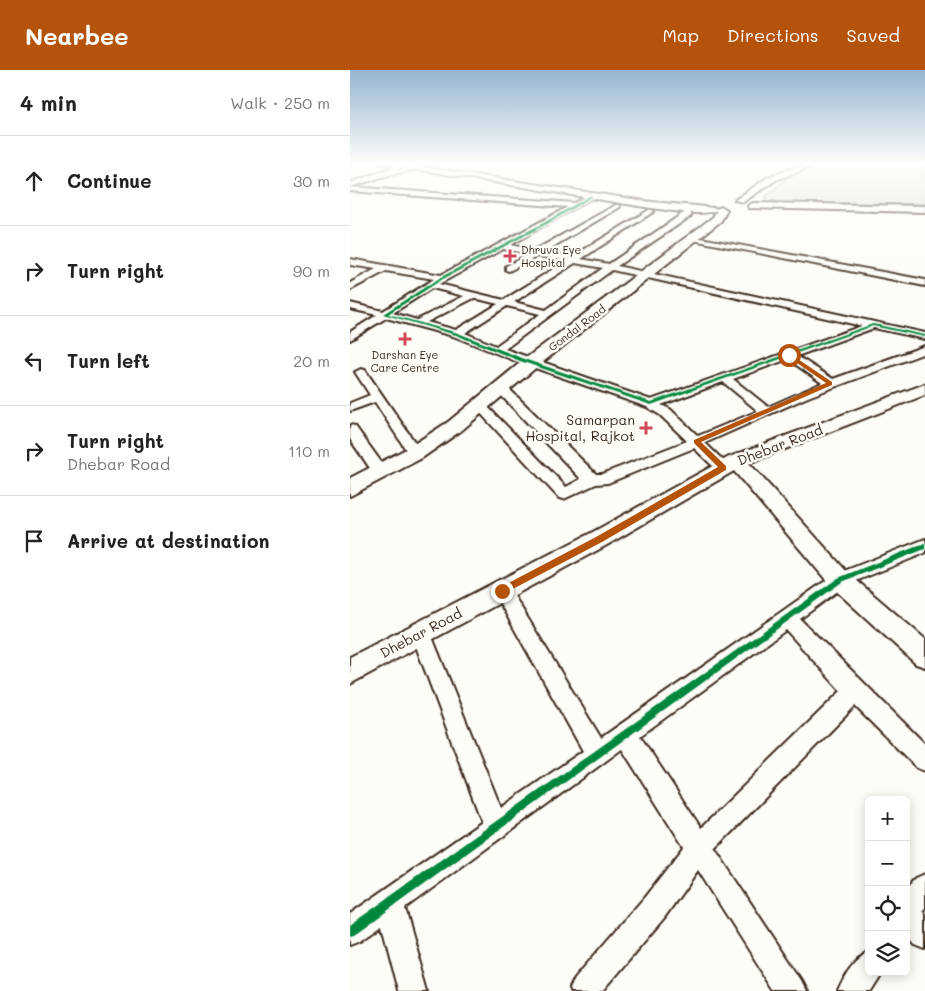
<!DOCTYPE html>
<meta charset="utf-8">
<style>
:root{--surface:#fff;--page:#f6f6f6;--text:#222;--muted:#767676;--line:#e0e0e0;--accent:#b45309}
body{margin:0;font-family:Mali,sans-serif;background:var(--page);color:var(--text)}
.controls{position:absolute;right:15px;bottom:15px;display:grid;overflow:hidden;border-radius:8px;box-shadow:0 2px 12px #0003}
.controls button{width:45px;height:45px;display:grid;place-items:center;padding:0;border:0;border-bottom:1px solid var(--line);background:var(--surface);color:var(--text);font:25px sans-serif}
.stop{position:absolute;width:15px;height:15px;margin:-11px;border:4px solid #b45309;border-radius:50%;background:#fff}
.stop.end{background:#b45309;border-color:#fff;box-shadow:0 1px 5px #0008}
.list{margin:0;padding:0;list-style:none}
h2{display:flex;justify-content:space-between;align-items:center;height:65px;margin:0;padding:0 20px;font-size:21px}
h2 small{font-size:16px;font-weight:400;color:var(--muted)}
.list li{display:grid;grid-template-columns:32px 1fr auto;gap:15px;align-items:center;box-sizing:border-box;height:90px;padding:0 20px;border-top:1px solid var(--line)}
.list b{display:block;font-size:19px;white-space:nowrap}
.list p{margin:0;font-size:16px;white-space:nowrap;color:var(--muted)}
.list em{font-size:16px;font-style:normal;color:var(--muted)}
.icon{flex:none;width:28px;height:28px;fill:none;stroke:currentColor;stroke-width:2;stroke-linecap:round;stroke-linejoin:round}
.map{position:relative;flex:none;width:575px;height:921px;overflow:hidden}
header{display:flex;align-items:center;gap:30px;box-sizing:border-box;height:70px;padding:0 25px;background:var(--accent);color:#fff}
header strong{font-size:24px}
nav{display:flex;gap:28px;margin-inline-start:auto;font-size:18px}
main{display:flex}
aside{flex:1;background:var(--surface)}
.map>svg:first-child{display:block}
.green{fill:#e1ded7;stroke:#8e847a}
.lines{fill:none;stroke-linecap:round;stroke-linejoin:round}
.minor-casing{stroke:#3b2a1e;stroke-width:4}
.tertiary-casing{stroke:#3b2a1e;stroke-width:4}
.secondary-casing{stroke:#3b2a1e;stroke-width:4}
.minor{fill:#fdfcf7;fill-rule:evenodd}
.tertiary{fill:#fdfcf7;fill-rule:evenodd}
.secondary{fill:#fdfcf7;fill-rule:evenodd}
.cycleway-casing{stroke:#fdfcf7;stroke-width:3}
.cycleway{fill:#00873e;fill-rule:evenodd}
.route{fill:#b45309}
.poi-dot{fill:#d1495b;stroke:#fdfcf7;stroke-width:2}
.labels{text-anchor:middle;stroke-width:5;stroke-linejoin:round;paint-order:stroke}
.far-poi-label{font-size:11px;fill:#3b2a1e;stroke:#fdfcf7;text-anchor:start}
.far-street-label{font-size:11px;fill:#3b2a1e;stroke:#fdfcf7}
.poi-label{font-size:14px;fill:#3b2a1e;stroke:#fdfcf7;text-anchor:end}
.street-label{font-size:14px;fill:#3b2a1e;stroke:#fdfcf7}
</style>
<header>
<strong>Nearbee</strong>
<nav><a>Map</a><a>Directions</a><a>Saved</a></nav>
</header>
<main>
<aside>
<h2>4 min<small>Walk · 250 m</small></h2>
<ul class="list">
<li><svg class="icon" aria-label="ahead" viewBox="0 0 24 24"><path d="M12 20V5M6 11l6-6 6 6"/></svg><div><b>Continue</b></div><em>30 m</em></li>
<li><svg class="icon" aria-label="right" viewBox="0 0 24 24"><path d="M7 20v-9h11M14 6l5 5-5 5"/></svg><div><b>Turn right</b></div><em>90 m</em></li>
<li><svg class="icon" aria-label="left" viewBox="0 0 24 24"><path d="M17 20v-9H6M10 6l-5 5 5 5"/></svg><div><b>Turn left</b></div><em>20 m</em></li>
<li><svg class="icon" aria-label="right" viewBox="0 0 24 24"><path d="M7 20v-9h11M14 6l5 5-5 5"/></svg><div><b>Turn right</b><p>Dhebar Road</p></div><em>110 m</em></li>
<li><svg class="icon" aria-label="arrive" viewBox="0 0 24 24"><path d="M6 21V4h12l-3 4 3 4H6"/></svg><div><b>Arrive at destination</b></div></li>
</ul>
</aside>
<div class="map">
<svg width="575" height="921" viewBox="0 0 575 921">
<rect width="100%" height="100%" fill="#fdfcf7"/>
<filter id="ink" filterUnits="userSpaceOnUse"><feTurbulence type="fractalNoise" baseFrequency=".02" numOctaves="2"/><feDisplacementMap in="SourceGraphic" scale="10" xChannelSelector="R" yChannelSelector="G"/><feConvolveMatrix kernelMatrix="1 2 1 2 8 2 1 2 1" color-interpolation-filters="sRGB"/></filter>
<g filter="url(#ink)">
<path class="green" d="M477,93H575V134L428,132L414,128L439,106Z"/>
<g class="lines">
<defs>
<path id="minor" d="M49,95L52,97L48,100L64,97L67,99L39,105L0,117V113Z
M0,117L225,133L239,125H243V127L160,175L185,180L266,135H270V137L194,182L222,187L299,140H303V142L231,189L259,194L335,142H341V146L267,196L575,263V269L524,258L447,286L483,309L575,276V283L458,327L355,373L378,395L380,398L378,401H368L344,378L258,413L246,414L214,429L209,428L124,336L126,333H134L216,417L231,409L147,321L145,318L147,315H155L246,404H252L337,371L310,345L297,337L168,292L103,266L36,248L0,270V262L27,245L0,239V233L33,241L84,209L36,201L0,220V213L26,199L0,195V189L91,205L218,137L0,121ZM153,179L179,184L156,196V200L159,201L188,186L216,191L154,230L89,214ZM225,193L253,198L196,240L164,232ZM262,200L289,206L512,256L301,330L155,279ZM82,218L114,226L67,250L43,243ZM124,228L148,234L106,260L77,252ZM157,236L190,244L146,276L115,263ZM438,289L472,313L418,337L383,309ZM373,312L408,341L348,366L320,339L311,335Z
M340,166L575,210V216L343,170H340Z
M11,299L15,300L70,380L72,383L70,386H60L25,332L0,341V333L20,325L5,302Z
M0,355L5,356L36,399L38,403L36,407H26L0,369Z
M575,469V483L496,515L450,549L575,674V701L567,698L505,636L365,779L452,911L457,921H425L348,800L314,848L252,921H221L220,918L225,908L294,828L334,777L272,679L55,838L79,921H49L32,855L10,871L0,875V844L132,752L61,563L64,557L71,554L78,557L151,738L233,681L146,526L143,521L146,516L152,513L158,516L251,668L484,505ZM436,560L491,621L351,758L290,666Z
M575,804V838L572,841L575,844V879L565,875L556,864V818L566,808Z
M519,882V902H531L519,921H487C494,906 503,888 519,882Z"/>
<path id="tertiary" d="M28,93H46L295,131C305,133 366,137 369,139C357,148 311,139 295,137Z
M575,314V325L399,393L498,503L575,569V597L566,594L482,517L384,401L257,475L0,614V587L241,463L379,387Z"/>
<path id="secondary" d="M459,93H471L426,110L393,132L385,130L420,106Z
M403,133L575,136V142L399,138L398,136Z
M372,137L377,140L371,151L188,296L112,360L72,388L0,426V408L58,378L98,352L176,288L363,147L368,138Z"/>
</defs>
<use href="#minor" class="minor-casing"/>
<use href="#tertiary" class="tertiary-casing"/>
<use href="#secondary" class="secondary-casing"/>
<use href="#minor" class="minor"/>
<use href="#tertiary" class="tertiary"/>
<use href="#secondary" class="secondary"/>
<defs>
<path id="cycleway" d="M241,125L242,127L197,154L93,209L38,244L108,263L174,289L301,332L523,254L575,265V267L523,256L301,335L170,291L106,265L33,244L91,207L195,152Z
M575,473V479L492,512L4,865L0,866V855L488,508Z"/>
</defs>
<use href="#cycleway" class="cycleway-casing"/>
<use href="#cycleway" class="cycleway"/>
</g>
</g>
<linearGradient id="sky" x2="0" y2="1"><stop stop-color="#96b4d0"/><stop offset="0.42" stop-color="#fefefb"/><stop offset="1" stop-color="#fefefb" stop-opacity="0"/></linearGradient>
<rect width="575" height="222" fill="url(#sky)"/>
<path class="route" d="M439,283L482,312V315L351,372L376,396V400L252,472L155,523H149V518L246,467L368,397L344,373V370L476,313L437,286Z"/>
<g class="poi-dot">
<path d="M157.5 178.5h5v5h5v5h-5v5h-5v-5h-5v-5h5z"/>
<path d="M52.5 261.5h5v5h5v5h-5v5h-5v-5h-5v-5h5z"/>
<path d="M293.5 350.5h5v5h5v5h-5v5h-5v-5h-5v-5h5z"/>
</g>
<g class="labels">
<g class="far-poi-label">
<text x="171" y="184">Dhruva Eye<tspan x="171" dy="13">Hospital</tspan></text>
<text x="55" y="289" text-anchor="middle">Darshan Eye<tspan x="55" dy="13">Care Centre</tspan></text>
</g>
<g class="far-street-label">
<text transform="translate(227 258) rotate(-37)" y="4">Gondal Road</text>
</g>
<g class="poi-label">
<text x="285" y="355">Samarpan<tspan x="285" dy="16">Hospital, Rajkot</tspan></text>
</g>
<g class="street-label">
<text transform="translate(430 375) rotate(-21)" y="5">Dhebar Road</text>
<text transform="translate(71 563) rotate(-28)" y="5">Dhebar Road</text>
</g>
</g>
</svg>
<div class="controls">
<button>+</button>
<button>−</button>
<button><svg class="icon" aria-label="locate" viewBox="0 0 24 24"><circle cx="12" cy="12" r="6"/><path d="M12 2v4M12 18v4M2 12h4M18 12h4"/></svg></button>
<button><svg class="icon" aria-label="layers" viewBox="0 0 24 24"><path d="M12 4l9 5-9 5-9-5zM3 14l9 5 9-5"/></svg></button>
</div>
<div class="stop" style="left:439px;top:285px"></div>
<div class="stop end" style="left:152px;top:521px"></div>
</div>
</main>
